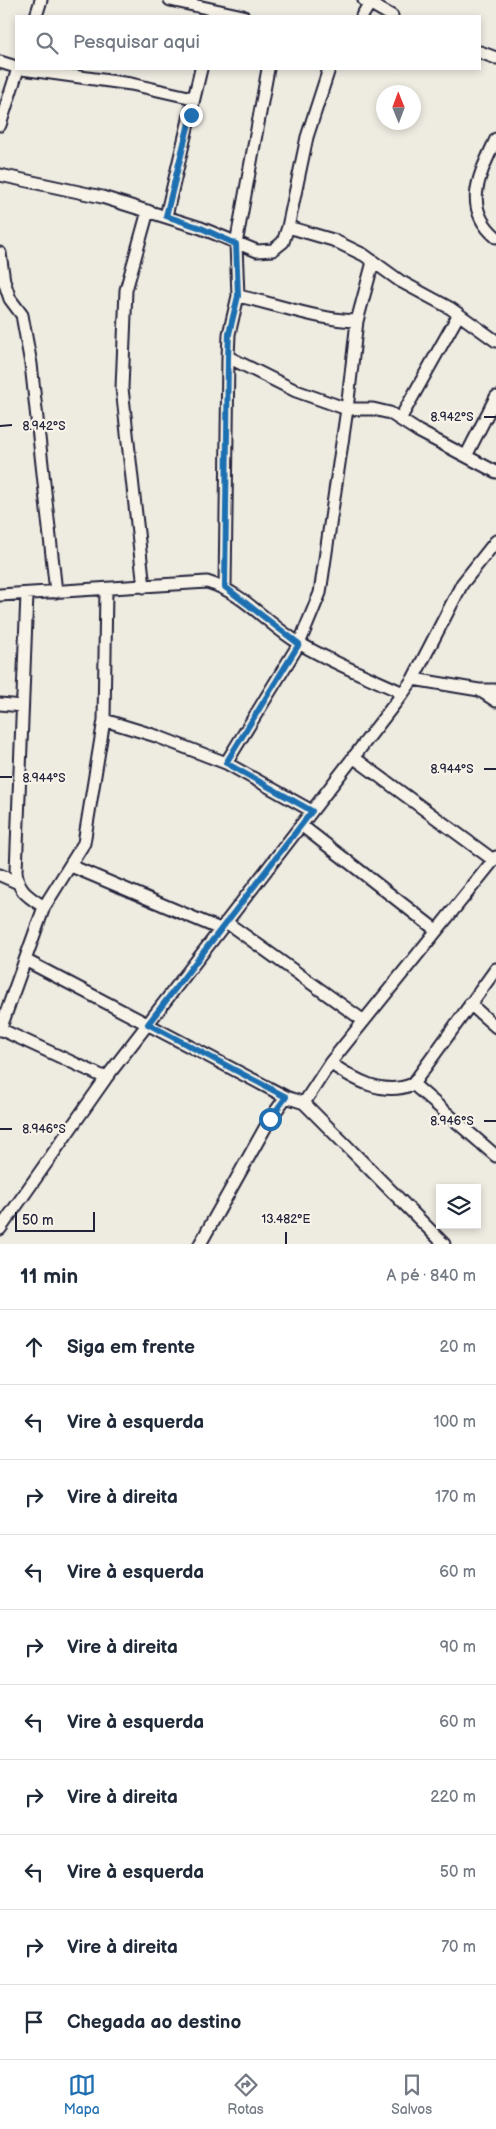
<!DOCTYPE html>
<html lang="pt">
<meta charset="utf-8">
<style>
:root{--surface:#fff;--page:#f2f2f3;--text:#1f2937;--muted:#747a83;--line:#e0e1e3;--accent:#1f6fb2}
body{margin:0;font-family:"Balsamiq Sans",sans-serif;background:var(--page);color:var(--text)}
.controls{position:absolute;right:15px;bottom:15px;display:grid;overflow:hidden;border-radius:0px;box-shadow:0 2px 8px #0003}
.controls button{width:45px;height:45px;display:grid;place-items:center;padding:0;border:0;border-bottom:1px solid var(--line);background:var(--surface);color:var(--text);font:25px sans-serif}
.compass{position:absolute;left:376px;top:85px;width:45px;height:45px;border-radius:50%;background:var(--surface);box-shadow:0 2px 8px #0003;rotate:359deg}
.scale{position:absolute;left:15px;bottom:12px;width:80px;box-sizing:border-box;padding-left:5px;border:2px solid #22223b;border-top:0;font-size:14px;line-height:18px;white-space:nowrap;color:#22223b;-webkit-text-stroke:4px #f7f3e8;paint-order:stroke}
.stop{position:absolute;width:15px;height:15px;margin:-11px;border:4px solid #1f6fb2;border-radius:50%;background:#fff}
.stop.end{background:#1f6fb2;border-color:#fff;box-shadow:0 1px 5px #0008}
.list{margin:0;padding:0;list-style:none}
h2{display:flex;justify-content:space-between;align-items:center;height:65px;margin:0;padding:0 20px;font-size:21px}
h2 small{font-size:16px;font-weight:400;color:var(--muted)}
.list li{display:grid;grid-template-columns:32px 1fr auto;gap:15px;align-items:center;box-sizing:border-box;height:75px;padding:0 20px;border-top:1px solid var(--line)}
.list b{display:block;font-size:19px;white-space:nowrap}
.list em{font-size:16px;font-style:normal;color:var(--muted)}
.icon{flex:none;width:28px;height:28px;fill:none;stroke:currentColor;stroke-width:2;stroke-linecap:round;stroke-linejoin:round}
.map{position:relative;flex:none;width:496px;height:1244px;overflow:hidden}
.search{position:absolute;background:var(--surface);box-shadow:0 2px 8px #0003;left:15px;right:15px;top:15px;height:55px;display:flex;align-items:center;gap:12px;box-sizing:border-box;padding:0 18px;border-radius:0px;color:var(--muted);font-size:19px}
.sheet{height:815px;background:var(--surface)}
nav{display:flex;justify-content:space-around;align-items:center;box-sizing:border-box;height:70px;border-top:1px solid var(--line);background:var(--surface);font-size:14px;color:var(--muted)}
nav a{display:grid;justify-items:center;gap:2px}
nav .on{color:var(--accent)}
.map>svg:first-child{display:block}
.lines{fill:none;stroke-linecap:round;stroke-linejoin:round}
.minor-casing{stroke:#22223b;stroke-width:15}
.minor{stroke:#f7f3e8;stroke-width:11}
.route{stroke:#1f6fb2;stroke-width:6}
.ticks{fill:none;stroke:#22223b;stroke-width:2}
.ticks-label{font-size:12px;text-anchor:middle;fill:#22223b;stroke:#f7f3e8;stroke-width:4.5;stroke-linejoin:round;paint-order:stroke}
</style>
<div class="map">
<svg width="496" height="1244" viewBox="0 0 496 1244">
<rect width="100%" height="100%" fill="#eeebe1"/>
<filter id="ink" filterUnits="userSpaceOnUse"><feTurbulence type="fractalNoise" baseFrequency=".02" numOctaves="2"/><feDisplacementMap in="SourceGraphic" scale="10" xChannelSelector="R" yChannelSelector="G"/><feConvolveMatrix kernelMatrix="1 2 1 2 8 2 1 2 1" color-interpolation-filters="sRGB"/></filter>
<g filter="url(#ink)">
<g class="lines">
<defs>
<path id="minor" d="M170,0L243,16
M364,0L392,16
M36,16L41,0
M362,16L370,3
M480,52L496,58
M0,62L16,67
M22,69L131,84L193,98
M0,125L18,69
M496,139C480,174 461,207 496,237
M0,175L102,197L201,228L257,251L273,250L283,242L288,227L307,137L329,69
M166,216L201,69
M288,227L333,240L364,255L400,281L450,308L496,341
M0,253L4,281L10,299L22,315L31,364L56,592
M238,296C277,304 317,320 357,321
M228,357L296,391L347,409H373L390,413L418,431L496,472
M400,419L459,314
M466,456L496,397
M144,587L122,388L126,290L148,211
M225,587L228,357L229,334L238,296L236,244L268,69
M27,594L16,871C17,891 29,897 44,907
M0,595L207,582C245,593 266,624 299,643C332,663 369,677 403,693
M413,679L479,690H496
M479,690L496,701
M0,704L22,706
M104,720L156,736L226,763L312,811
M353,757L492,859
M226,763L299,644L320,593L347,409L357,321L373,262
M301,825L436,930
M71,866L220,929
M0,875L16,882
M226,922L364,1021
M25,960L286,1097
M470,1004L496,1027
M0,1029L106,1078
M0,1030L44,907L84,843L104,720L106,589
M330,1063C355,1080 383,1097 413,1084L496,969
M413,1084L496,1156
M304,1103L330,1063L496,857
M0,1229L106,1078L403,693L413,679L462,584L496,541
M200,1244L270,1119L286,1097L304,1103L310,1109L444,1244"/>
</defs>
<use href="#minor" class="minor-casing"/>
<use href="#minor" class="minor"/>
</g>
</g>
<g class="lines" filter="url(#ink)">
<path class="route" d="M191,115L166,216L201,228L236,244L238,296L229,334L228,357L225,587L299,644L226,763L312,811L148,1024L286,1097L270,1119"/>
</g>
<path class="ticks" d="M484,417H496M0,426L12,425M484,769H496M0,777H12M484,1121H496M0,1129H12M286,1232V1244"/>
<g class="ticks-label">
<text x="452" y="421">8.942°S</text>
<text x="44" y="430">8.942°S</text>
<text x="452" y="773">8.944°S</text>
<text x="44" y="782">8.944°S</text>
<text x="452" y="1125">8.946°S</text>
<text x="44" y="1133">8.946°S</text>
<text x="286" y="1223">13.482°E</text>
</g>
</svg>
<div class="controls">
<button><svg class="icon" aria-label="layers" viewBox="0 0 24 24"><path d="M12 4l9 5-9 5-9-5zM3 14l9 5 9-5"/></svg></button>
</div>
<svg class="compass" viewBox="-18 -18 36 36"><path d="M0-13l5 13h-10z" fill="#e53935"/><path d="M0 13l5-13h-10z" fill="#747a83"/></svg>
<div class="scale">50 m</div>
<div class="stop" style="left:270px;top:1119px"></div>
<div class="stop end" style="left:191px;top:115px"></div>
<div class="search"><svg class="icon" aria-label="search" viewBox="0 0 24 24"><circle cx="10" cy="10" r="6"/><path d="M15 15l6 6"/></svg>Pesquisar aqui</div>
</div>
<section class="sheet">
<h2>11 min<small>A pé · 840 m</small></h2>
<ul class="list">
<li><svg class="icon" aria-label="ahead" viewBox="0 0 24 24"><path d="M12 20V5M6 11l6-6 6 6"/></svg><div><b>Siga em frente</b></div><em>20 m</em></li>
<li><svg class="icon" aria-label="left" viewBox="0 0 24 24"><path d="M17 20v-9H6M10 6l-5 5 5 5"/></svg><div><b>Vire à esquerda</b></div><em>100 m</em></li>
<li><svg class="icon" aria-label="right" viewBox="0 0 24 24"><path d="M7 20v-9h11M14 6l5 5-5 5"/></svg><div><b>Vire à direita</b></div><em>170 m</em></li>
<li><svg class="icon" aria-label="left" viewBox="0 0 24 24"><path d="M17 20v-9H6M10 6l-5 5 5 5"/></svg><div><b>Vire à esquerda</b></div><em>60 m</em></li>
<li><svg class="icon" aria-label="right" viewBox="0 0 24 24"><path d="M7 20v-9h11M14 6l5 5-5 5"/></svg><div><b>Vire à direita</b></div><em>90 m</em></li>
<li><svg class="icon" aria-label="left" viewBox="0 0 24 24"><path d="M17 20v-9H6M10 6l-5 5 5 5"/></svg><div><b>Vire à esquerda</b></div><em>60 m</em></li>
<li><svg class="icon" aria-label="right" viewBox="0 0 24 24"><path d="M7 20v-9h11M14 6l5 5-5 5"/></svg><div><b>Vire à direita</b></div><em>220 m</em></li>
<li><svg class="icon" aria-label="left" viewBox="0 0 24 24"><path d="M17 20v-9H6M10 6l-5 5 5 5"/></svg><div><b>Vire à esquerda</b></div><em>50 m</em></li>
<li><svg class="icon" aria-label="right" viewBox="0 0 24 24"><path d="M7 20v-9h11M14 6l5 5-5 5"/></svg><div><b>Vire à direita</b></div><em>70 m</em></li>
<li><svg class="icon" aria-label="arrive" viewBox="0 0 24 24"><path d="M6 21V4h12l-3 4 3 4H6"/></svg><div><b>Chegada ao destino</b></div></li>
</ul>
</section>
<nav>
<a class="on"><svg class="icon" aria-label="map" viewBox="0 0 24 24"><path d="M3 6l6-2 6 2 6-2v14l-6 2-6-2-6 2zM9 4v14M15 6v14"/></svg>Mapa</a>
<a><svg class="icon" aria-label="directions" viewBox="0 0 24 24"><path d="M12 3l9 9-9 9-9-9zM9 14v-3h6M13 9l2 2-2 2"/></svg>Rotas</a>
<a><svg class="icon" aria-label="saved" viewBox="0 0 24 24"><path d="M7 4h10v16l-5-4-5 4z"/></svg>Salvos</a>
</nav>
